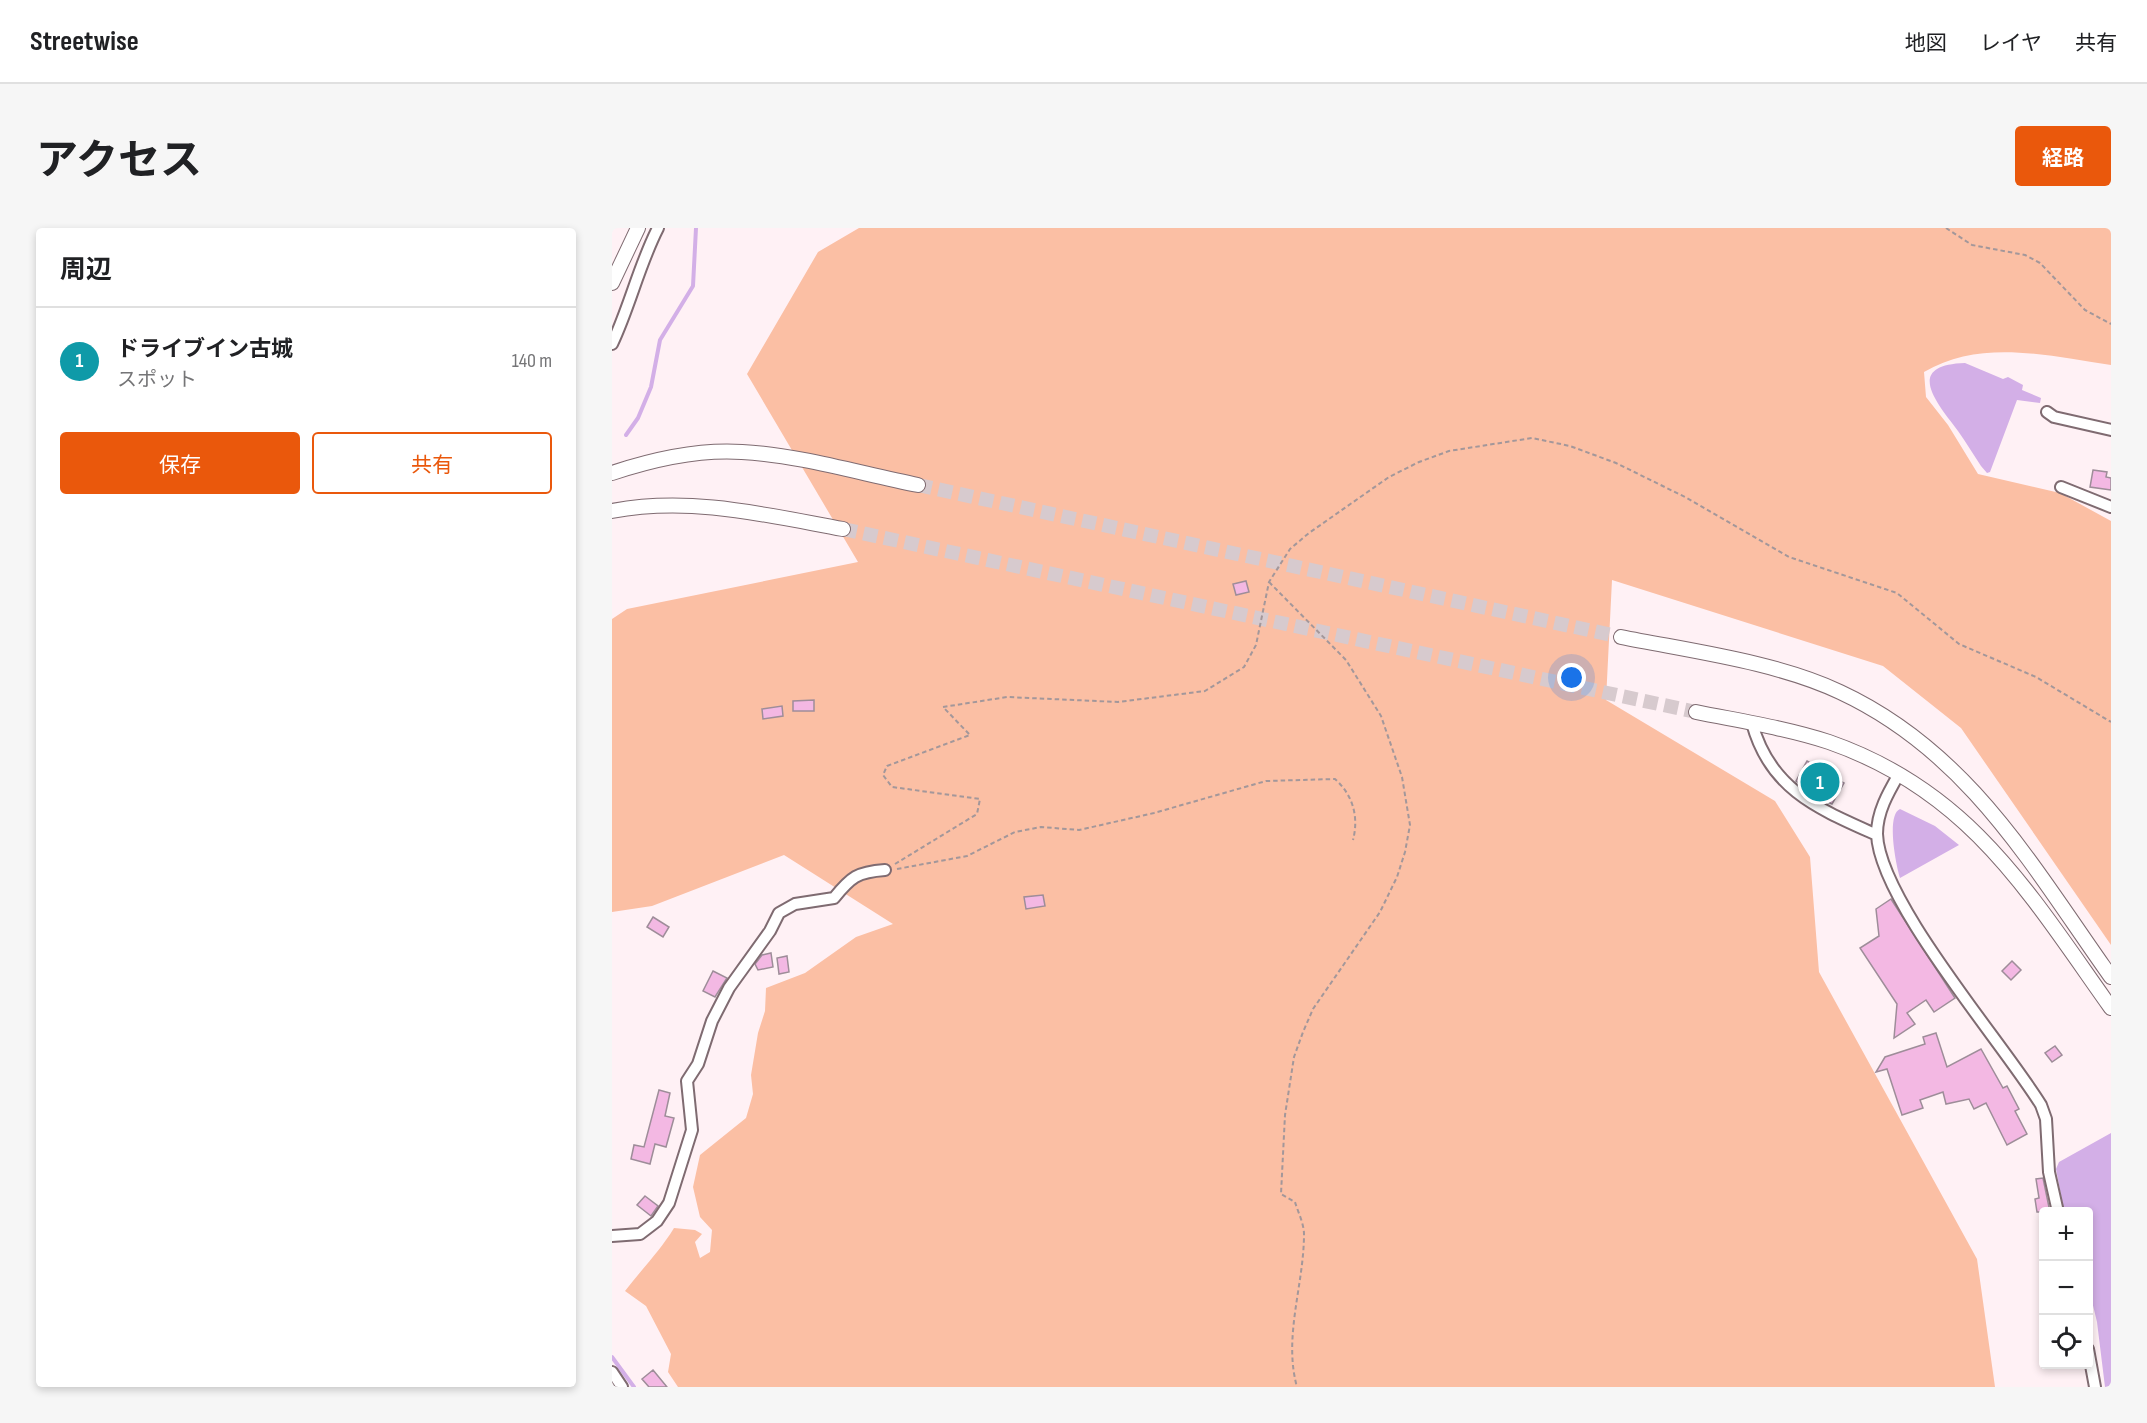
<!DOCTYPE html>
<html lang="ja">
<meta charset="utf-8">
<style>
:root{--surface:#fff;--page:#f6f6f6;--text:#202124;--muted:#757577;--line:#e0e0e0;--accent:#ea580c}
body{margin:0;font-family:"Sofia Sans Condensed","Noto Sans JP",sans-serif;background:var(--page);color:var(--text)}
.controls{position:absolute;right:18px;bottom:18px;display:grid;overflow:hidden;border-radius:6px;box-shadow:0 3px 9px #0003}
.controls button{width:54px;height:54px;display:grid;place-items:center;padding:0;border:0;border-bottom:2px solid var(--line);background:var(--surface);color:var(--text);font:30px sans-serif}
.you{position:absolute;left:960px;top:450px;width:21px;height:21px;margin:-15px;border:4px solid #fff;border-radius:50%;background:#1a73e8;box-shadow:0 0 0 9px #1a73e833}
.badge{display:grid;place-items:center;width:39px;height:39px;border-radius:50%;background:var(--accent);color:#fff;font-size:20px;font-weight:700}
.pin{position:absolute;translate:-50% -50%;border:3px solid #fff;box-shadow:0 2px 6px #0006}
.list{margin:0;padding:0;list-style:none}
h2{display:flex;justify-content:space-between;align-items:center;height:78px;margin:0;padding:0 24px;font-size:26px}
h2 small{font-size:20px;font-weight:400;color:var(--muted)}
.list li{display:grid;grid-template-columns:39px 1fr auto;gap:18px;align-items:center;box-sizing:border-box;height:108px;padding:0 24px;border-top:2px solid var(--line)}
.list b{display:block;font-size:22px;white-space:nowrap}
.list p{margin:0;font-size:20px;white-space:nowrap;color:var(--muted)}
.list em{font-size:20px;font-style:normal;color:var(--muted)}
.actions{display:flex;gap:12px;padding:18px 24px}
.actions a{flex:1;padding:14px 0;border:2px solid var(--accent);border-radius:6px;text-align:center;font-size:21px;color:var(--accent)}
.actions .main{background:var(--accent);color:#fff}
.icon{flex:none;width:33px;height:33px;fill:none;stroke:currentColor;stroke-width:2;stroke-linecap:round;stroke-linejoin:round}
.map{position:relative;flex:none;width:1499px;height:1159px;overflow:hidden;border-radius:6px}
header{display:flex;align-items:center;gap:36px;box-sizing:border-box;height:84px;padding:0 30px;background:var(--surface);border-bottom:2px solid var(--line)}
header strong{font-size:28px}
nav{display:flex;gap:33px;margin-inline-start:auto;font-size:21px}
.intro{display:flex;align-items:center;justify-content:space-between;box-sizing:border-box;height:144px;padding:0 36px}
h1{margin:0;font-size:42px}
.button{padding:15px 27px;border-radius:6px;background:var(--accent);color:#fff;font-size:21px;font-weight:700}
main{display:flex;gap:36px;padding:0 36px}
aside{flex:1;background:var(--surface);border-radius:6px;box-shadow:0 3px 9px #0003}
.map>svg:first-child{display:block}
.green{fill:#fbbfa4}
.water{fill:#d3afe7}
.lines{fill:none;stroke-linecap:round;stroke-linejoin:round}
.stream{stroke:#d3afe7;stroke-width:4}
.building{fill:#f3b8e3;stroke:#9e8d99;stroke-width:1.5}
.tertiary-tunnel{stroke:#d7cace;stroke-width:14;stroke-dasharray:14 7;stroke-linecap:butt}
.minor-casing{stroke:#7f6b71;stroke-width:14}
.tertiary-casing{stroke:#7f6b71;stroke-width:16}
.path{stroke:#a3979a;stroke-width:2;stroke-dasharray:4.5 3;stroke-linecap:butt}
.minor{stroke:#fff;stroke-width:10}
.tertiary{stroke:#fff;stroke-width:14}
</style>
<header>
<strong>Streetwise</strong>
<nav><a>地図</a><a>レイヤ</a><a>共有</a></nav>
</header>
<div class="intro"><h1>アクセス</h1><a class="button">経路</a></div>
<main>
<aside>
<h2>周辺<small></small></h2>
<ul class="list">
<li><span class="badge" style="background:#0f9aa8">1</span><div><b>ドライブイン古城</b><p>スポット</p></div><em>140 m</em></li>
</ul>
<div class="actions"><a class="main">保存</a><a>共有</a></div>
</aside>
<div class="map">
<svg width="1499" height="1159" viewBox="0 0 1499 1159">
<rect width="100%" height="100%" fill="#fff1f5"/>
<path class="green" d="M247,0H1499V137C1437,128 1369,110 1312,144L1314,169L1336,197L1366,246L1448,265L1499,293V717L1349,500L1271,438L1000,352L994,472L1163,573L1198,629L1207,744L1365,1031L1383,1159H66L56,1144L59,1126L34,1078L13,1063C29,1042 48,1023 62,1000L83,1002L90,1006L83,1014L88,1030L98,1024L100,1002L88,989L81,959L88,927L134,890L141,866L139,847L146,805L153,783L154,760L193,745L244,709L281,696L172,627L40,678L0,684V391L15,381L246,334L135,146L206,24Z"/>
<path class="water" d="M1353,135L1391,151L1396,149L1411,157L1410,162L1429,170L1428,175L1405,172L1378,244L1375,245L1369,238C1361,226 1354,214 1346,203C1324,174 1292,137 1353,135Z
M1288,581L1323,598L1347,617L1288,650C1284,637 1274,587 1288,581Z
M1499,905V1159H1493L1485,1094L1477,1061L1476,984L1452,983L1444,941L1447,934Z"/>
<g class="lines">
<path class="stream" d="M14,207L26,190L39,159L48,112L81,58L84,0
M0,1129L22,1159"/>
</g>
<path class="building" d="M1481,242L1495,244L1494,249L1499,250V262L1478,259Z
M634,353L637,364L624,367L621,356Z
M202,472V483H181V473Z
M170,478L171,488L151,491L150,481Z
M1195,533L1232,555L1220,576L1209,571L1184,553Z
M431,667L433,678L414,681L412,669Z
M1279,671L1343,770L1322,784L1314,772L1295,785L1303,796L1282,810L1285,776L1248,720L1267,708L1264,681Z
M41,689L57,699L51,709L35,699Z
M159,725L161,739L146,742L143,736L150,727Z
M175,728L177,744L167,746L165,730Z
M1400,733L1409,742L1399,752L1390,743Z
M101,743L115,750L103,769L91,763Z
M1324,805L1335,839L1369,821L1391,860L1395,858L1407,881L1403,883L1415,906L1395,917L1374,875L1362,881L1357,871L1334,876L1331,864L1308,872L1311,880L1290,887L1275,841L1264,844L1273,829L1313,816L1311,809Z
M1443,818L1450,827L1440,834L1433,825Z
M47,862L58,865L53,888L62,890L54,919L43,916L38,936L19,931L22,917L32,919Z
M1431,950L1438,984H1425L1423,971L1427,970L1424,951Z
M33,968L46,978L39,988L25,977Z
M41,1142L55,1159H37L30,1151Z"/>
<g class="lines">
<path class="tertiary-tunnel" d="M306,257L1009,409
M231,301L1084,484"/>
<defs>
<path id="minor" d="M0,116C18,78 27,37 46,0
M1435,184L1442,189L1499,202
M1449,259L1499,279
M1140,495C1158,562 1207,581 1265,607
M1287,546C1276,565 1265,584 1265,606C1267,673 1391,815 1429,877L1434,891L1437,944L1446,984
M0,1008L28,1006L45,993L57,975L80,902L75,853L86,836L100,793L117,760L158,703L167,685L183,676L222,670C239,649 245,644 273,642
M1476,1121L1483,1159
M0,1144L10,1159"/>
<path id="tertiary" d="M0,55L26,0
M0,245C42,231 86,221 130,224C188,227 250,246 306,257
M0,283C78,268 154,287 231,301
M1009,409C1078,423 1165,434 1228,464C1357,524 1420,638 1499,749
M1084,484C1128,493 1174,500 1217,514C1358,563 1417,665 1499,780"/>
</defs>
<use href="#minor" class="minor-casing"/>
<use href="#tertiary" class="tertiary-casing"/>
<path class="path" d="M1334,0L1360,17L1413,27L1428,35L1473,82L1499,96
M657,354L734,432L769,488L790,549L798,597L793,624L785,649L768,684L701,781L691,804L682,829L673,887L669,966L683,974C686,984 692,996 692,1006C692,1057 671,1109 685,1159
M283,636L365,586L368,571L280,559L271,547L275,538L358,507L331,479L395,469L506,474L593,463L632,439L644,417L657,354L678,321L697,305L777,249L807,234L837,223L920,210L958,218L1004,235L1073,269L1177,329L1285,365L1347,416L1424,449L1499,494
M285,641L355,628L403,604L429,599L467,602L542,585L654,553L723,551C741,567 747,589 741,612"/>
<use href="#minor" class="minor"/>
<use href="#tertiary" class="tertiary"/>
</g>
</svg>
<div class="controls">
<button>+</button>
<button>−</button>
<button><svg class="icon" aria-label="locate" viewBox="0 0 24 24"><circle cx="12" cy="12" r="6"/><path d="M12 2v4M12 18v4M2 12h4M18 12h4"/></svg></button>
</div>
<div class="you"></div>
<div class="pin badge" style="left:1208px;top:554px;background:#0f9aa8">1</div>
</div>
</main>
